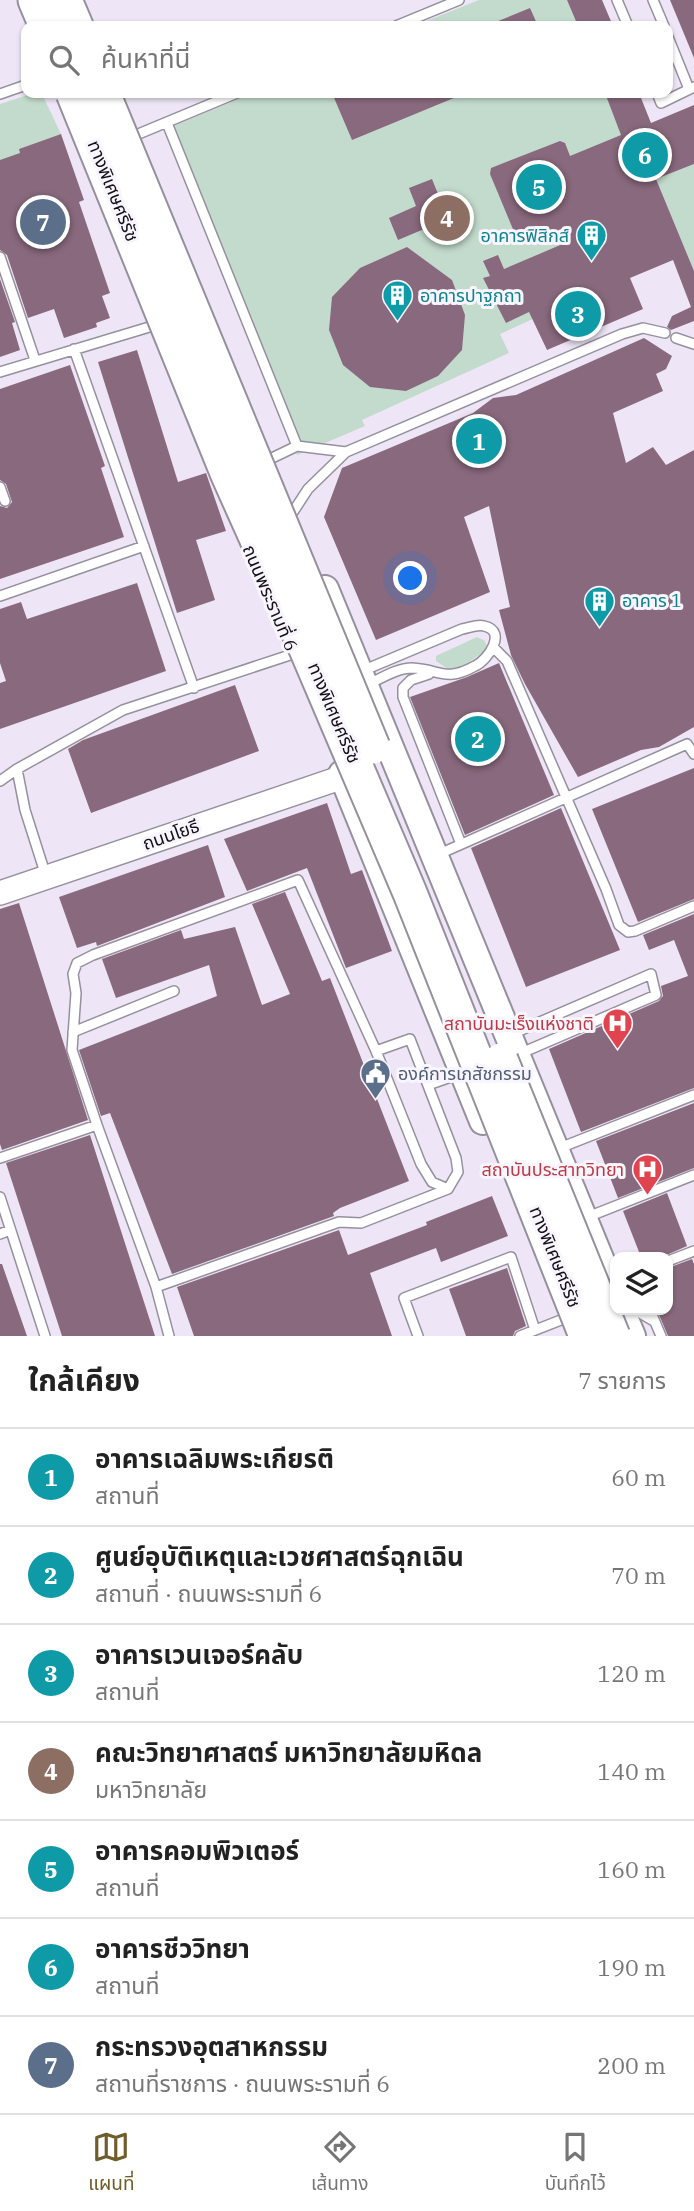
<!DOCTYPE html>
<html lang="th">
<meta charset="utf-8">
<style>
:root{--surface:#fff;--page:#f6f6f6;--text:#222;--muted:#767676;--line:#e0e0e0;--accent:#715c2b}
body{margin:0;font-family:"IBM Plex Serif","Noto Sans Thai",serif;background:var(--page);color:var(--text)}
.controls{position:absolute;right:21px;bottom:21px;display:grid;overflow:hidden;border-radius:14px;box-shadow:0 2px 5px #0004}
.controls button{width:63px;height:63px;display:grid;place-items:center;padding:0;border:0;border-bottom:2px solid var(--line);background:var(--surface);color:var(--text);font:35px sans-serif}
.you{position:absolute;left:411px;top:579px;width:24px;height:24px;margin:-18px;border:5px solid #fff;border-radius:50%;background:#1a73e8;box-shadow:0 0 0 10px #1a73e833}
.badge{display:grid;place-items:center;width:46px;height:46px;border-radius:50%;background:var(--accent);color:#fff;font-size:23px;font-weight:700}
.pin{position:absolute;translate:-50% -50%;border:4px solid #fff;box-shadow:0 2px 7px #0006}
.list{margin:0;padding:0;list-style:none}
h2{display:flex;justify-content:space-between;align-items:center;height:91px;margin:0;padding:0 28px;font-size:30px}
h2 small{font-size:23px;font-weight:400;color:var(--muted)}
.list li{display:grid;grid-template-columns:46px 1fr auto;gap:21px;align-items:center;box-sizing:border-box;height:98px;padding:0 28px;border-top:2px solid var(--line)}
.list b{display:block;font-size:26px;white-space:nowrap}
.list p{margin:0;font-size:23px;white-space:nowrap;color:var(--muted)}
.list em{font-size:23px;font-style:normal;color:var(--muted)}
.icon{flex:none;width:38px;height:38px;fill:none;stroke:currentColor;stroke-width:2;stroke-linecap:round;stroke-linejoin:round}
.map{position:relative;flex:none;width:694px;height:1336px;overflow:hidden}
.search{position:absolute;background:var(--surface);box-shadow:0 2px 5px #0004;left:21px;right:21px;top:21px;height:77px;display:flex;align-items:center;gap:18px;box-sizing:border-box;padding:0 24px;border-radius:14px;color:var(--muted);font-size:26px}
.sheet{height:777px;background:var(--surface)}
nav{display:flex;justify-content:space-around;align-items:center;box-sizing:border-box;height:98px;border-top:2px solid var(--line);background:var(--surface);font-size:19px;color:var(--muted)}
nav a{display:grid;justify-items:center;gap:4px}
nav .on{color:var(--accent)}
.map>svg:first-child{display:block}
.green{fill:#c3dbcc;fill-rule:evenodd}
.building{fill:#89697d}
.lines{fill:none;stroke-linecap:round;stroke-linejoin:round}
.service-casing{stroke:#96909e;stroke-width:12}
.tertiary-casing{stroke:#96909e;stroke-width:26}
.secondary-casing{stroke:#96909e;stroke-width:30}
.motorway-casing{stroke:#96909e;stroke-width:37}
.service{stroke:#fff;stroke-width:9}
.tertiary{stroke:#fff;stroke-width:23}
.secondary{stroke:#fff;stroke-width:26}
.motorway{stroke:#fff;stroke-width:33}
.motorway-bridge-casing{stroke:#96909e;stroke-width:37;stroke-linecap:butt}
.motorway-bridge{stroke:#fff;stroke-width:33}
.labels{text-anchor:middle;stroke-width:6;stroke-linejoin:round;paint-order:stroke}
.street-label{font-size:18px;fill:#141116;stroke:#f9f5fe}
.culture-label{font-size:18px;fill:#0d838f;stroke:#f9f5fe;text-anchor:start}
.health-label{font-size:18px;fill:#be3a42;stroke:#f9f5fe;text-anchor:end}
.service-label{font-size:18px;fill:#4e5e75;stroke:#f9f5fe;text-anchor:start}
</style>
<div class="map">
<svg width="694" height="1336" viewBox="0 0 694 1336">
<rect width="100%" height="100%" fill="#eee6f6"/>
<path class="green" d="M479,0H567L578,26H414Z
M34,93L43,96L61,134L19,149L22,158L0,160V104Z
M253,93H606L626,138L535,318L500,334L509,353L362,420L365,426L297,455L164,130ZM568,161L585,203L519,235L497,192Z
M694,164V271L656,179Z
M477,637L485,641L487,649L464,666L448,669L436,661V656Z"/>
<path class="building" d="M567,0H602L613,26H578Z
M670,0H694V58Z
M530,8L538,26H486Z
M332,93H466L352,140Z
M605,93H639L651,123L694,105V164L656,179L694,271V321L671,330L667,327L672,316L691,307L673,260L630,278L643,309L547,350L529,312L506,323L483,278L490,276L483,261L498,255L504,269L565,243L515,234L490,174L491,168L560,141L565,143L570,156L621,135Z
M61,134L84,200L79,202L110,293L102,296L110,318L96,323L97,327L64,338L54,309L28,318L7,255L0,250V160L20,153L19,149Z
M432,179L448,219L398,240L389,218L416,206L409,188Z
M407,247L452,280L465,315L462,350L438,376L406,391L370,387L343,365L329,330L332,297L360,268Z
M0,279L15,322L12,323L20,350L0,357Z
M644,338L672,356L666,369L656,374L663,391L613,413L626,463L653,447L666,465L694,450V727L659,747L641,750L578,777L525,684L511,655L499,610L510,607L489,506L464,517L490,592L376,640L324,517L342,468L473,413L493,398L516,395Z
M137,350L178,482L206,473L226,531L196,540L215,600L177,613L98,362Z
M70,365L105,466L101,468L124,537L0,579V506L7,508L12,502L6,484L0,480V389Z
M137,583L166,671L0,729V683L6,681L0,663V609L21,602L27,619Z
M499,663L554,795L465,835L410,697L467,677Z
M235,685L259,751L91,813L68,749L83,740Z
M694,768V899L638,922L592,809Z
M327,803L351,874L362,870L392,951L346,968L307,868L247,891L224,839Z
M561,808L620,950L526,987L471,848Z
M208,845L225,897L97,946L96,942L77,948L59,897Z
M285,892L322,981L330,978L409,1181L340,1208L333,1213L334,1216L172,1274L110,1113L101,1116L79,1050L217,996L209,965L116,998L102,959L181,930L184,939L235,927L262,1005L290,994L252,904Z
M19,903L88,1120L2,1150L0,1144V909Z
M694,914V1088L581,1132L549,1049L659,1001L663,996L661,986L688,976L674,940L649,950L643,935Z
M694,1103V1168L618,1198L596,1141Z
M90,1135L155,1336H62L6,1163Z
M667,1193L687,1246L662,1257H641L623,1211Z
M492,1196L508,1236L441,1262L436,1248L370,1273L392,1336H194L177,1287L339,1230L348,1255L427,1225L426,1222Z
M692,1259L694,1264V1336H668L657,1310H668V1268Z
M0,1264H2L27,1336H0Z
M507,1268L526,1326L515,1331L513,1336H466L449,1289Z"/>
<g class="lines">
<defs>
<path id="service" d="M617,0L628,26
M653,0L664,26
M396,26L459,0
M668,37L689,89
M657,93L661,103L694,87
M0,94L26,85
M167,123L297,446L270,459
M136,135L237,93
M0,257L35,360
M676,338L694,344
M74,349L194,688
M0,372L156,325
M297,446L346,452
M0,487L5,501
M293,512L308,489L346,452L622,334L643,328L665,333
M0,596L144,546
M493,647L507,661L606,889L619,925L628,932L635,931L694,906
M362,671L462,629C469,628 477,624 484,626C508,631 488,660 475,666C444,683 440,669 412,668C396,668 379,680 366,685
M429,674L411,680L403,688V697L461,844
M0,781L17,769
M437,855L687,744L694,754
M46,876L25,810L17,769L123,710L293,654
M73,1032L174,991
M512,1034L651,974L656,995L519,1054
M428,1085L462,1073
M557,1149L694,1095
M0,1158L97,1125
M0,1197L45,1336
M585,1218L694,1175
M0,1234L10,1230
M668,1261L694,1251
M156,1287L97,1125L72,1050L76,993L73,974L77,963L93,955L298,880L376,1051L410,1039L456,1158L458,1172L448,1189L432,1182L421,1164L376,1051
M635,1310L654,1321
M650,1310L661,1336
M169,1336L156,1287L339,1222L361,1223L448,1189
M418,1336L404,1298L511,1257L535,1330
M520,1336L566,1318"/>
<path id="tertiary" d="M0,893L343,777"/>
<path id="secondary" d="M325,589L615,1295
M342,774L483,1121
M621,1310L632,1336"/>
<path id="motorway" d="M35,0L46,26
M65,0L76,26"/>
</defs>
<use href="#service" class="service-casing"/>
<use href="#tertiary" class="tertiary-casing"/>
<use href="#secondary" class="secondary-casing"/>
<use href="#motorway" class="motorway-casing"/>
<use href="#service" class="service"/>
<use href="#tertiary" class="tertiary"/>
<use href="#secondary" class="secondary"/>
<use href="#motorway" class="motorway"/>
<defs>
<path id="motorway-bridge" d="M73,93L228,475L306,649L410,893L586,1336
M103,93L373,747
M501,1060L613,1336"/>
</defs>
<use href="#motorway-bridge" class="motorway-bridge-casing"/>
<use href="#motorway-bridge" class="motorway-bridge"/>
</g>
<defs>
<symbol id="building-pin" viewBox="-11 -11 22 30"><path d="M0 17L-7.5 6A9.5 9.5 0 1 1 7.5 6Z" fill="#0f9aa8" stroke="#f9f5fe"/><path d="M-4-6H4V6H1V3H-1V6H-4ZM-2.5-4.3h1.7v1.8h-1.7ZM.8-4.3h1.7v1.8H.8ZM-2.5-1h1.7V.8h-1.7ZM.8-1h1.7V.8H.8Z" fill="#fff"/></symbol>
<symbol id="hospital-pin" viewBox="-11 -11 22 30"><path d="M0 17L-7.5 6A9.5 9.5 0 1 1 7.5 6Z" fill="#e0444e" stroke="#f9f5fe"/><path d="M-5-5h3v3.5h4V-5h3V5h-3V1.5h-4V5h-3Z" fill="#fff"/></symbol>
<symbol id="civic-pin" viewBox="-11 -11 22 30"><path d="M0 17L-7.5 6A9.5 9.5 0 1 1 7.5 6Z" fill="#5c6f8a" stroke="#f9f5fe"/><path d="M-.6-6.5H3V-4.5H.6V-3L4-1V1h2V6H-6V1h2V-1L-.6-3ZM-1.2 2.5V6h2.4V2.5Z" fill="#fff"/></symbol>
</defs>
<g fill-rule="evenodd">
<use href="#building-pin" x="574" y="218" width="35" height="47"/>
<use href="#building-pin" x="380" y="278" width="35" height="47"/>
<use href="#building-pin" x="582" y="584" width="35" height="47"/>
<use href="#hospital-pin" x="600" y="1006" width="35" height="47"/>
<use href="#civic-pin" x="358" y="1056" width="35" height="47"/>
<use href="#hospital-pin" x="630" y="1152" width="35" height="47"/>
</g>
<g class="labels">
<g class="street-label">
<text transform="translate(113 191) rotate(68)" y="6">ทางพิเศษศรีรัช</text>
<text transform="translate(270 598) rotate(67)" y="6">ถนนพระรามที่ 6</text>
<text transform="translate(334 713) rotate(67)" y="6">ทางพิเศษศรีรัช</text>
<text transform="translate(171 835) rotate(-19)" y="6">ถนนโยธี</text>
<text transform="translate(555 1257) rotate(68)" y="6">ทางพิเศษศรีรัช</text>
</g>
<g class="culture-label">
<text x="569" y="242" text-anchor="end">อาคารฟิสิกส์</text>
<text x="420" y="302">อาคารปาฐกถา</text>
<text x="622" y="607">อาคาร 1</text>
</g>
<g class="health-label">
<text x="594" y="1030">สถาบันมะเร็งแห่งชาติ</text>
<text x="624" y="1176">สถาบันประสาทวิทยา</text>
</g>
<g class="service-label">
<text x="398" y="1080">องค์การเภสัชกรรม</text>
</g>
</g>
</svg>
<div class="controls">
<button><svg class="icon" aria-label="layers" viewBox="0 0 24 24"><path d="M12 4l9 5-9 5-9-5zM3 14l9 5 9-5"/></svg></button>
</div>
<div class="you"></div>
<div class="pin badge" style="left:479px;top:441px;background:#0f9aa8">1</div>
<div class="pin badge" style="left:478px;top:739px;background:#0f9aa8">2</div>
<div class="pin badge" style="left:578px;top:314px;background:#0f9aa8">3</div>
<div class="pin badge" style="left:447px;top:218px;background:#8d6e63">4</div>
<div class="pin badge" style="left:539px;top:187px;background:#0f9aa8">5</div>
<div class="pin badge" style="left:645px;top:155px;background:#0f9aa8">6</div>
<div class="pin badge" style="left:43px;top:222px;background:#5c6f8a">7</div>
<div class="search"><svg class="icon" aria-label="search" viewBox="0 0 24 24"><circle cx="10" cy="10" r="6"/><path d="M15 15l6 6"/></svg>ค้นหาที่นี่</div>
</div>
<section class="sheet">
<h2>ใกล้เคียง<small>7 รายการ</small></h2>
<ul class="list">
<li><span class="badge" style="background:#0f9aa8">1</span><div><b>อาคารเฉลิมพระเกียรติ</b><p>สถานที่</p></div><em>60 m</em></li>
<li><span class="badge" style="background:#0f9aa8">2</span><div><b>ศูนย์อุบัติเหตุและเวชศาสตร์ฉุกเฉิน</b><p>สถานที่ · ถนนพระรามที่ 6</p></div><em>70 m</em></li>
<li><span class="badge" style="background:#0f9aa8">3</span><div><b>อาคารเวนเจอร์คลับ</b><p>สถานที่</p></div><em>120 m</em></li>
<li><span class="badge" style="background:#8d6e63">4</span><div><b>คณะวิทยาศาสตร์ มหาวิทยาลัยมหิดล</b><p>มหาวิทยาลัย</p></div><em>140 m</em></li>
<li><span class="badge" style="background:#0f9aa8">5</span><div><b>อาคารคอมพิวเตอร์</b><p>สถานที่</p></div><em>160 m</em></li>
<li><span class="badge" style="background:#0f9aa8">6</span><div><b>อาคารชีววิทยา</b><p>สถานที่</p></div><em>190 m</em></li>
<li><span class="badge" style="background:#5c6f8a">7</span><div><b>กระทรวงอุตสาหกรรม</b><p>สถานที่ราชการ · ถนนพระรามที่ 6</p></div><em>200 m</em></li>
</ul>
</section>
<nav>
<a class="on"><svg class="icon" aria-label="map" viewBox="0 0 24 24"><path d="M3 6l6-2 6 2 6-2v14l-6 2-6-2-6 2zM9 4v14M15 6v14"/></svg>แผนที่</a>
<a><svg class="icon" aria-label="directions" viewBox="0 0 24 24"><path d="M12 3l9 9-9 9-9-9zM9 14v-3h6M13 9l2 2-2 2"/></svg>เส้นทาง</a>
<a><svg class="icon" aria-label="saved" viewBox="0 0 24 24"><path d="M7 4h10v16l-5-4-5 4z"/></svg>บันทึกไว้</a>
</nav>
